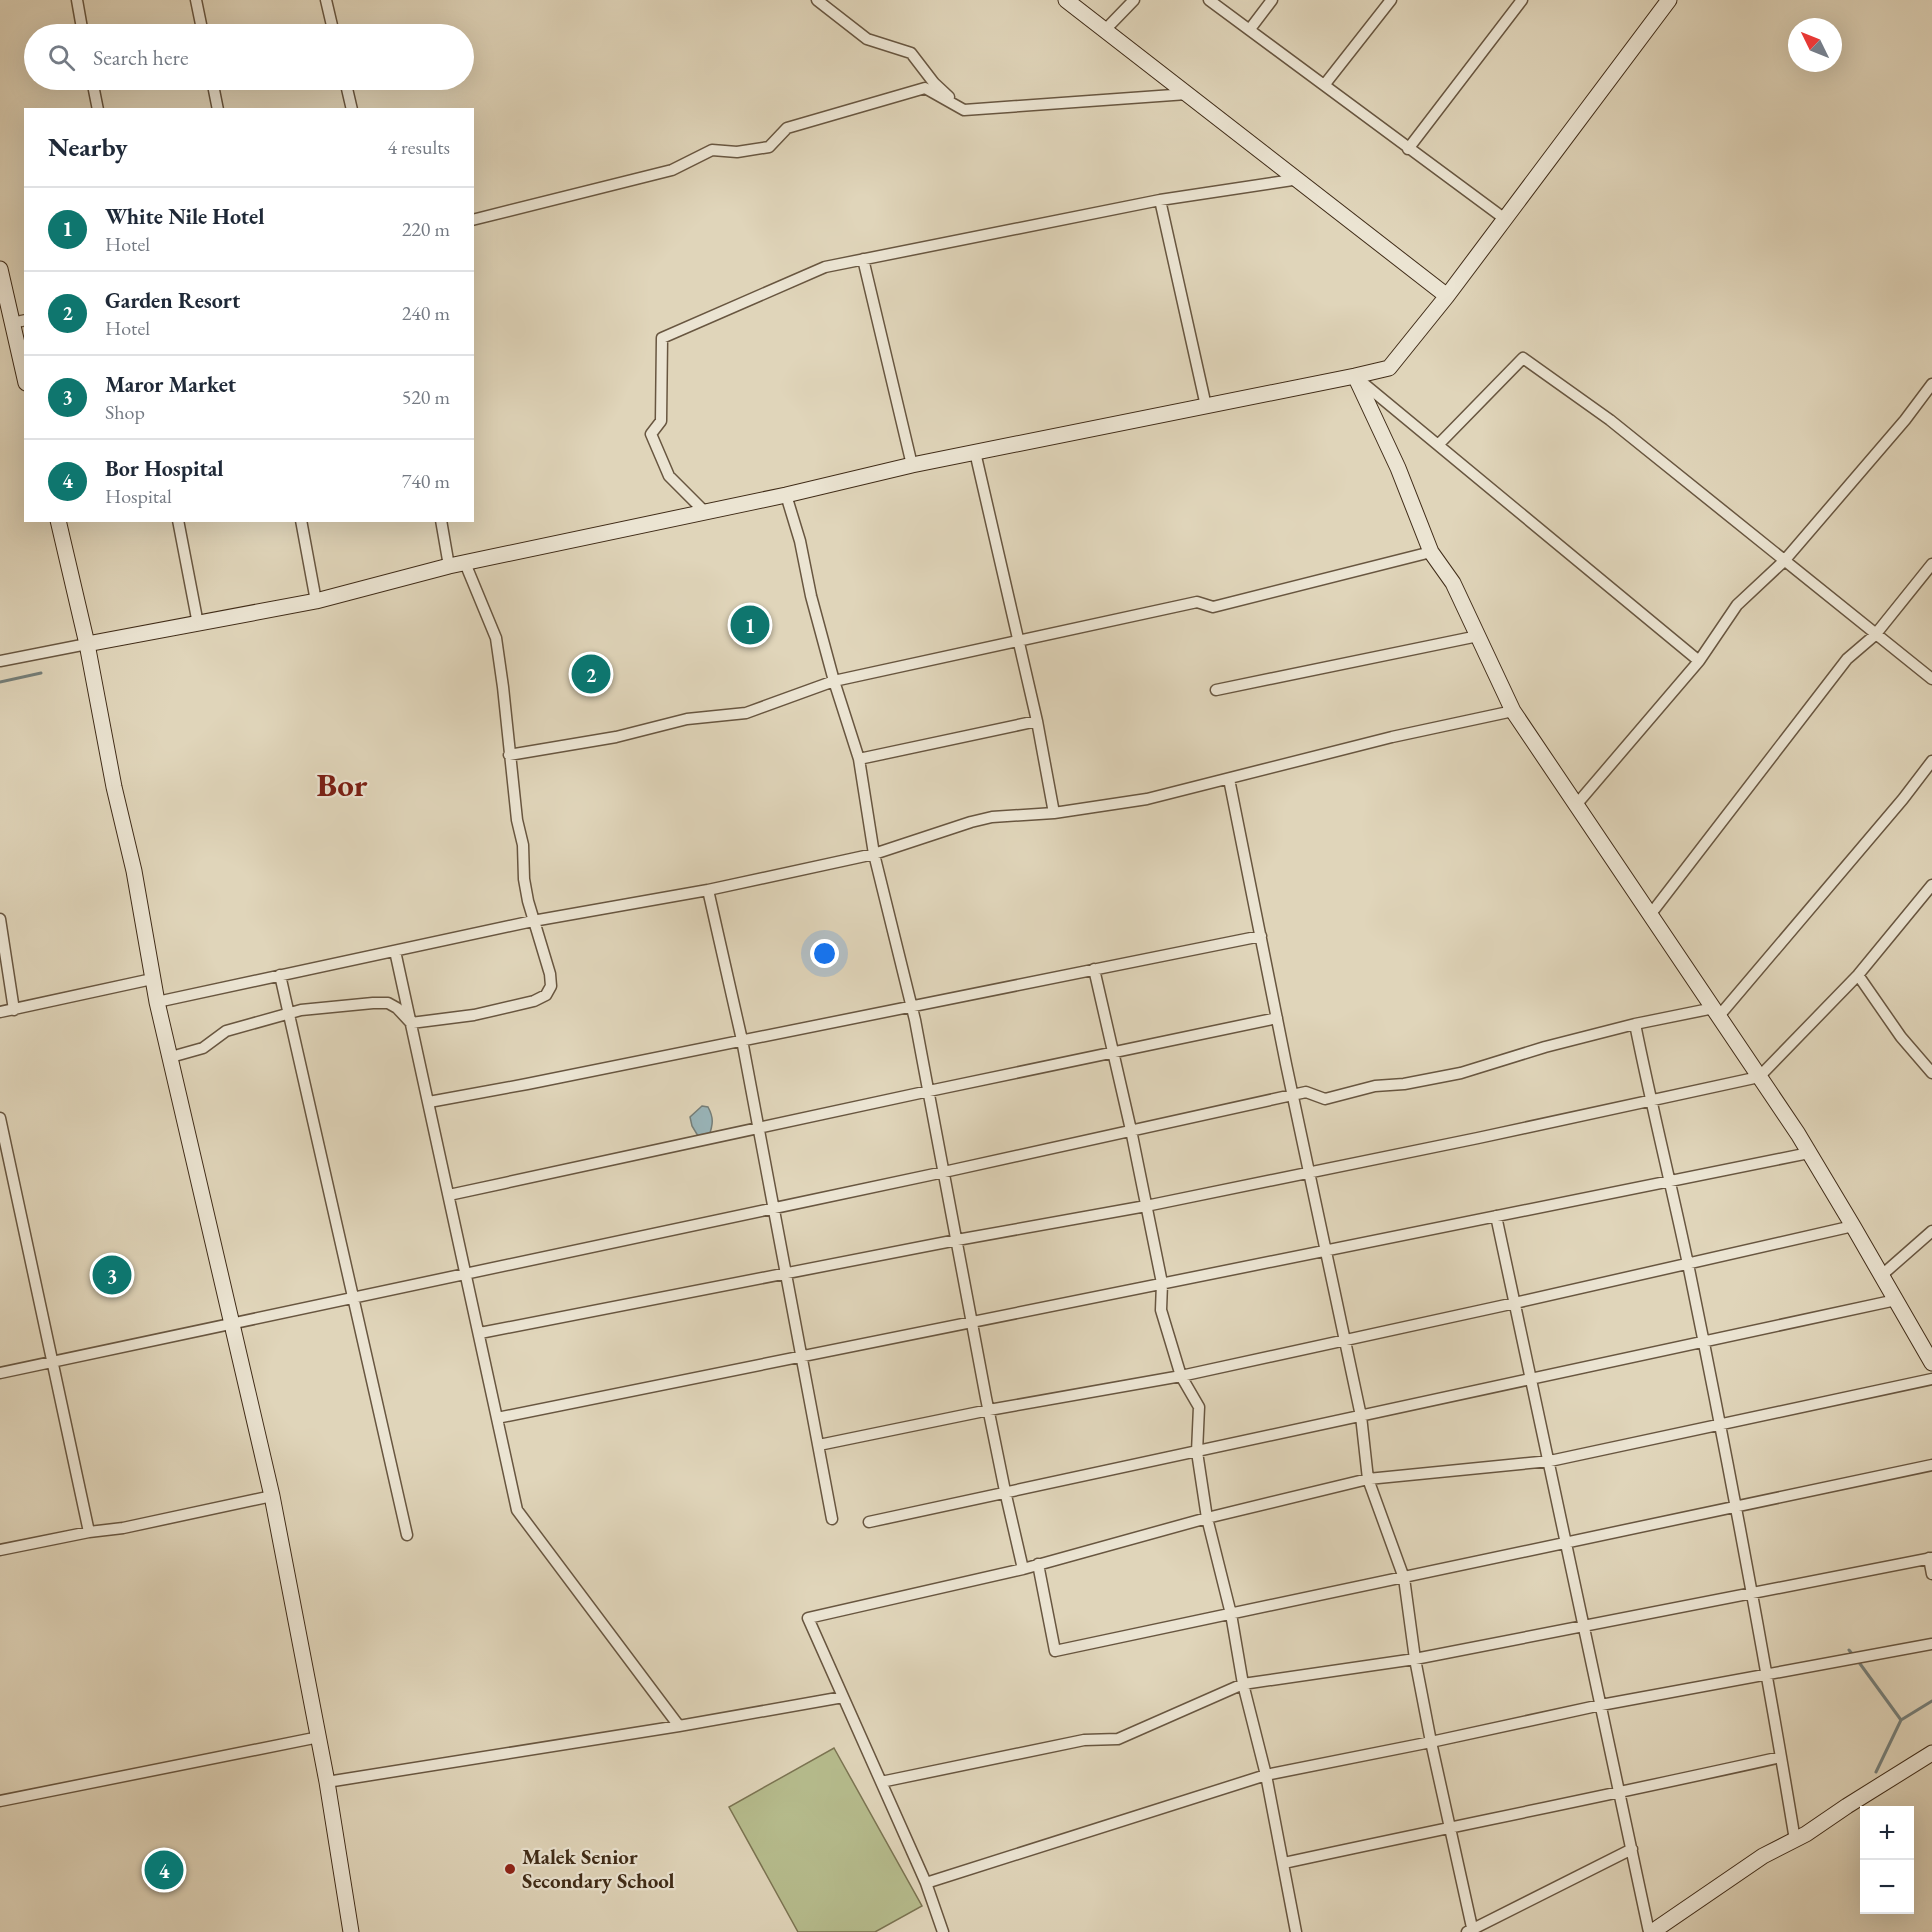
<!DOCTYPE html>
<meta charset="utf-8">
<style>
:root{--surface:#fff;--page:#f6f6f7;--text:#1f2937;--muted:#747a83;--line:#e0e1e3;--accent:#0f766e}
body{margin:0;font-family:"EB Garamond",serif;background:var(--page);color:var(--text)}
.controls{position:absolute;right:18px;bottom:18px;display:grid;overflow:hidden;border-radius:0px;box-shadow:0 6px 24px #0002}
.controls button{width:54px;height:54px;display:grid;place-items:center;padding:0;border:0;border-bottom:2px solid var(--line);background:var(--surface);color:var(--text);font:30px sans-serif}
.compass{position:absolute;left:1788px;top:18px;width:54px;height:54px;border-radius:50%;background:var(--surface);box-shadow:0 6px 24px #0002;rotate:313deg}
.you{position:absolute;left:825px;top:954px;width:21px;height:21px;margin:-15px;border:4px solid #fff;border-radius:50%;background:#1a73e8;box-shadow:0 0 0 9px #1a73e833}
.badge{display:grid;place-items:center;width:39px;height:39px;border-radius:50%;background:var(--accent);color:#fff;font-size:20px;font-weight:700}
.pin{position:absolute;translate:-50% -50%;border:3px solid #fff;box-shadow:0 2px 6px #0006}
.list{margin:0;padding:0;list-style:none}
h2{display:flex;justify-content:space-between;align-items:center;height:78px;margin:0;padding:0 24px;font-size:26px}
h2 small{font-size:20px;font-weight:400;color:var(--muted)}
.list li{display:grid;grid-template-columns:39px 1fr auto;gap:18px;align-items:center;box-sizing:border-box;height:84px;padding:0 24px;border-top:2px solid var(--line)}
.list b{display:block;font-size:22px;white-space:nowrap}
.list p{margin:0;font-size:20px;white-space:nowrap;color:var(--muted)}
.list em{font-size:20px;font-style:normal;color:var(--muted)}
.icon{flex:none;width:33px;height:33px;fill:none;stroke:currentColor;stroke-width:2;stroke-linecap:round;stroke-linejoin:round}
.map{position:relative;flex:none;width:1932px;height:1932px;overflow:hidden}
.search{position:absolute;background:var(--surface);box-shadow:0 6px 24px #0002;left:24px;top:24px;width:450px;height:66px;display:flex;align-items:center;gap:15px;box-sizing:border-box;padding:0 21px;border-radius:33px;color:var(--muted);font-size:22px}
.panel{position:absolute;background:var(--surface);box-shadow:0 6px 24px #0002;left:24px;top:108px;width:450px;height:414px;border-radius:0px}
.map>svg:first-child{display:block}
.green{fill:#b6bc8d;stroke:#7b7452;stroke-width:1.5}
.water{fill:#99b6bb;stroke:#757f7a;stroke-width:1.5}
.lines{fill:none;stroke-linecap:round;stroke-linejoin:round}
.stream{stroke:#757f7a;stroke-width:3}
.street-casing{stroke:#685640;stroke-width:13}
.secondary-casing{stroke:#402c18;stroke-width:17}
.street{stroke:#ebe4d2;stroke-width:10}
.secondary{stroke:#ebe4d2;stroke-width:15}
.poi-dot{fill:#8f2418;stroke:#ebe4d2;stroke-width:2}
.labels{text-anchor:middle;stroke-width:4.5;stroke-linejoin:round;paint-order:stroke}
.poi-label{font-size:21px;font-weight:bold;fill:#402c18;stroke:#ebe4d2;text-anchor:start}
.town-label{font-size:33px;font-weight:bold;fill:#7a1f14;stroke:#ebe4d2}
</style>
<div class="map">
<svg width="1932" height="1932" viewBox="0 0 1932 1932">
<rect width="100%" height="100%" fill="#e0d5ba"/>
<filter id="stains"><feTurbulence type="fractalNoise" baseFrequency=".00333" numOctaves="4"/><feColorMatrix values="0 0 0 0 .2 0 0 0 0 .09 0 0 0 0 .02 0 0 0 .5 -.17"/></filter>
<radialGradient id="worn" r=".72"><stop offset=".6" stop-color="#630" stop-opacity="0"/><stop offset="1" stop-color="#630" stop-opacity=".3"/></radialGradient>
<path class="green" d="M834,1748L922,1906L875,1932H798L729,1807Z"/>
<path class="water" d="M702,1106L708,1107C714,1118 713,1124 709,1136H698L692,1126L690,1117Z"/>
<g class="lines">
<path class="stream" d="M0,682L41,673
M1849,1650L1854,1656
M1858,1661L1901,1720
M1876,1772L1901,1720L1932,1701"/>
<defs>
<path id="street" d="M77,0L83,34
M196,0L203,34
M326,0L334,34
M817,0L867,39L911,53L934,83L949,97
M1209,0L1505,219
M1250,29L1272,0
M1105,30L1134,0
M92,80L98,110
M212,80L218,110
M345,80L352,110
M1325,84L1391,0
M1408,149L1522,0
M1160,200L1206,406
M472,220L672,170L712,150L737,152L769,147L787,128L925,88L964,110L1187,94
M863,259L912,465
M12,323L26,320
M1357,378L1699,661
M1439,444L1523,358L1610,420L1932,679
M975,452L1037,721L1054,813
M786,495L800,541L811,596L834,681L859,759L874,854L915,1020L986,1398L1005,1491L1023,1569
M705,512L669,476L651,434L661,421L662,338L825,267L1160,200L1299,179
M178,520L198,624
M301,520L316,601
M441,520L449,566
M0,661L87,644
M1216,690L1478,636
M509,755L616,737L687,719L746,713L834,681L1197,602L1213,607L1431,552
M859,759L1037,721
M1229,779L1286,1064L1361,1416L1368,1479L1404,1578L1415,1659L1431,1742L1473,1932
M1576,805L1699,661L1737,605L1784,561L1905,420L1932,384
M708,890L742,1040L832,1519
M1650,915L1847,659L1875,635L1932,564
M0,919L14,1010
M395,951L517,1510L679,1726
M1094,969L1131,1130L1162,1283L1161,1310L1181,1376L1199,1407L1197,1452L1207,1518L1231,1614L1243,1684L1266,1775L1296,1932
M280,975L407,1535
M1858,975L1901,1037L1932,1073
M157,1002L533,921L708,890L874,854L971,822L992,817L1054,813L1147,799L1392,737L1513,711
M0,1012L152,979
M1719,1016L1903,799L1932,761
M1635,1024C1651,1104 1671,1184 1688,1264C1727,1455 1763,1647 1795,1840
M171,1057L203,1048L226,1031L301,1010L373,1003H388L397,1008L411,1023L474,1015L534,1001L546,995L551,986L550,974L528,901L524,879L523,845L517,820L503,687L496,638L465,563
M429,1102L527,1084L1261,936
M0,1118L89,1532
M449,1195L929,1091L1277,1018
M1496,1216L1649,1932
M1882,1275L1932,1231
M480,1333L957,1240L1146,1206L1478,1138L1759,1077L1858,975L1932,885
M0,1373L944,1172L1306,1092L1325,1099L1375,1086L1404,1084L1461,1073L1545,1047L1635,1024L1714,1008
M1932,1379L1550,1461L1368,1479L1207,1518L1023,1569L808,1618L926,1883L1266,1775L1431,1742L1601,1705L1932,1644
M497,1418L1809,1153
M819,1445L989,1410L1181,1376L1515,1303L1853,1226
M869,1522L1896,1300
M0,1550L89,1532L123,1528L272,1496
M1929,1558L1932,1574
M1038,1564L1055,1651L1932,1465
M327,1782L679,1726L843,1697
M881,1782L1084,1740L1118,1739L1243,1684L1415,1659L1932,1558
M0,1801L319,1737
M1284,1863C1450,1827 1616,1794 1781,1757
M926,1883L943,1932
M1467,1932L1632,1849"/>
<path id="secondary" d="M1066,0L1447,296
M0,269L26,383
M1355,376L1398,468L1431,552L1453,583L1513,711L1798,1134L1853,1226L1932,1363
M58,520L87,644L114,787L134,871L157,1002L272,1496L327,1782L351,1932
M87,644L316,601L449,566L786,495L912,465L1355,376L1389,368L1447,296L1669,0
M1652,1932L1763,1856L1806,1834L1847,1806L1932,1753"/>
</defs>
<use href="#street" class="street-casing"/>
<use href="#secondary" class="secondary-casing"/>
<use href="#street" class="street"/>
<use href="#secondary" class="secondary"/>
</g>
<circle class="poi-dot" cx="510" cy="1869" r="6"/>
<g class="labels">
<g class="poi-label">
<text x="522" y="1864">Malek Senior<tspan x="522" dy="24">Secondary School</tspan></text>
</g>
<g class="town-label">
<text x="342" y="796">Bor</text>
</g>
</g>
<rect width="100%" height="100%" filter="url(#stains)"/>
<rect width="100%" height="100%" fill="url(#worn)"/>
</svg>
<div class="controls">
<button>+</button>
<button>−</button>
</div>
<svg class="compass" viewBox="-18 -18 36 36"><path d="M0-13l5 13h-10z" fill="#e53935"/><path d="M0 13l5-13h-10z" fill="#747a83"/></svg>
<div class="you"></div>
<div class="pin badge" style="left:750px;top:625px">1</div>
<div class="pin badge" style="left:591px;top:674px">2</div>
<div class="pin badge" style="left:112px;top:1275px">3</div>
<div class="pin badge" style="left:164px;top:1870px">4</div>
<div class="search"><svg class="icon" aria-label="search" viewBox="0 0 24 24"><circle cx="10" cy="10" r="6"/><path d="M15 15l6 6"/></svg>Search here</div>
<section class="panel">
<h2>Nearby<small>4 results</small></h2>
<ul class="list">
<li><span class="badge">1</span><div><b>White Nile Hotel</b><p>Hotel</p></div><em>220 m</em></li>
<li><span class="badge">2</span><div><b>Garden Resort</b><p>Hotel</p></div><em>240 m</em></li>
<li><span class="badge">3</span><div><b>Maror Market</b><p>Shop</p></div><em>520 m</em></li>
<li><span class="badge">4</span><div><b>Bor Hospital</b><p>Hospital</p></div><em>740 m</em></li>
</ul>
</section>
</div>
